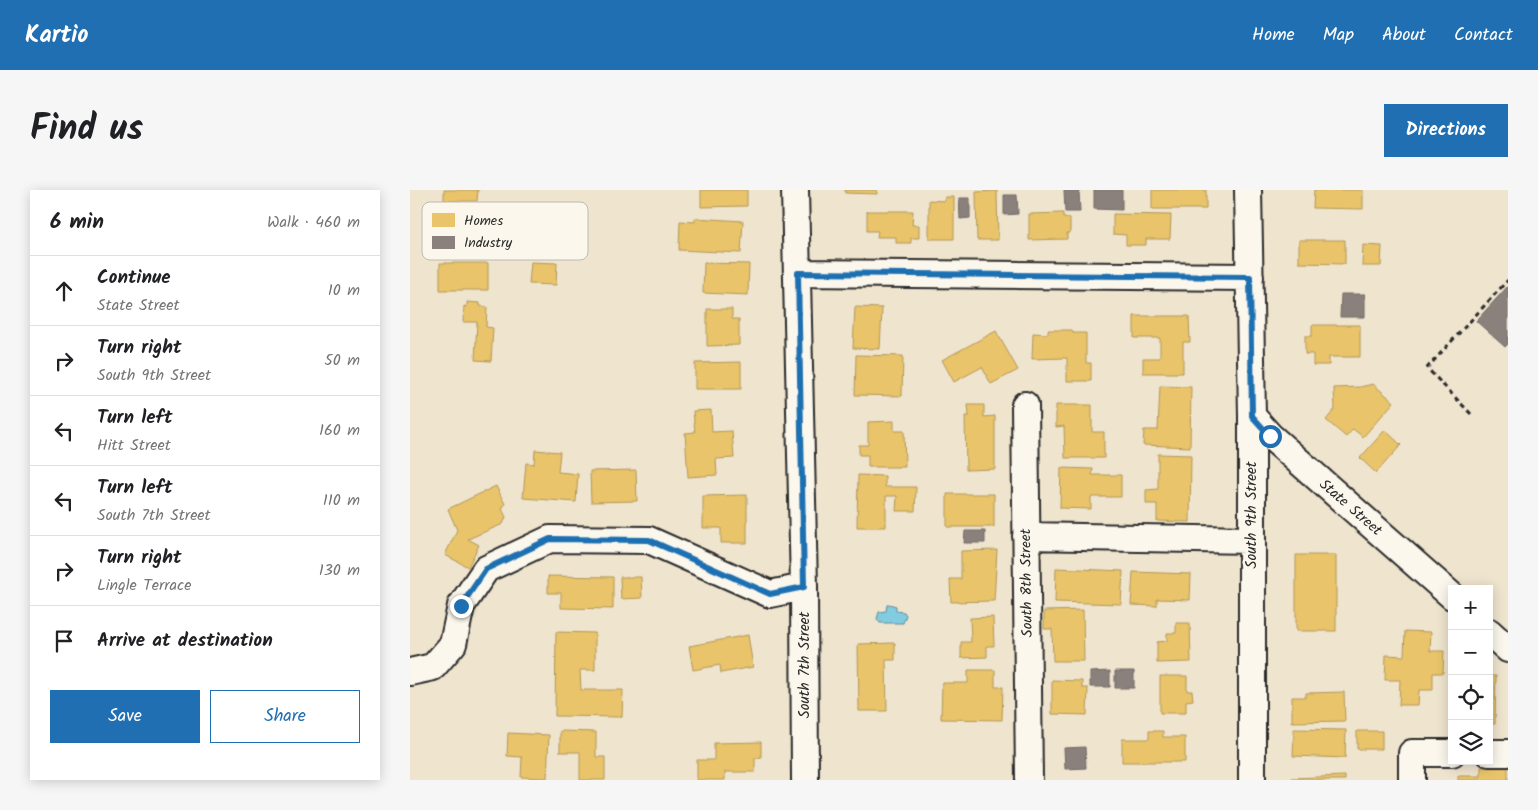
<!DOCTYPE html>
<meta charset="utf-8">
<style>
:root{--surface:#fff;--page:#f6f6f6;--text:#202124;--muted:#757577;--line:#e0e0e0;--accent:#1f6fb2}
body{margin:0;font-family:Kalam,sans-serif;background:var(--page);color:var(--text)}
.controls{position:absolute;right:15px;bottom:15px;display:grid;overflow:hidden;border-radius:0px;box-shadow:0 2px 12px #0003}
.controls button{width:45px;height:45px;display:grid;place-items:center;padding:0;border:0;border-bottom:1px solid var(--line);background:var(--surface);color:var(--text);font:25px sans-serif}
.stop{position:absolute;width:15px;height:15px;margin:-11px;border:4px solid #1f6fb2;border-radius:50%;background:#fff}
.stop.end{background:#1f6fb2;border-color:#fff;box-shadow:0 1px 5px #0008}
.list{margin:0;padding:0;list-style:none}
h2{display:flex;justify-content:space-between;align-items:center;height:65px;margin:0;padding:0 20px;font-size:21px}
h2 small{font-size:16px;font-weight:400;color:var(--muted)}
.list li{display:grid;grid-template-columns:32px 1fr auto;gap:15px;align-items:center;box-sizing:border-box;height:70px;padding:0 20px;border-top:1px solid var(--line)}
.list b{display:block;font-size:19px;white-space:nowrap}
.list p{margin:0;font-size:16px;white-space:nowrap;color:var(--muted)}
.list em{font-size:16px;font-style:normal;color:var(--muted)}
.actions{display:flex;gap:10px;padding:15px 20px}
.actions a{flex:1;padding:11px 0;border:1px solid var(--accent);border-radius:0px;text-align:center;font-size:18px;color:var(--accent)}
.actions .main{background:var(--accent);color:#fff}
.icon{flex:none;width:28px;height:28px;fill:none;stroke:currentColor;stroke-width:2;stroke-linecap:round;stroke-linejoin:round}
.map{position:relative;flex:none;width:1098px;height:590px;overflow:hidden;border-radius:0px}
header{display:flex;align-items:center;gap:30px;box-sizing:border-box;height:70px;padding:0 25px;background:var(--accent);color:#fff}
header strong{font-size:24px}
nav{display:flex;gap:28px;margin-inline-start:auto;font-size:18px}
.intro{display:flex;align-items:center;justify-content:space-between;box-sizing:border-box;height:120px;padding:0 30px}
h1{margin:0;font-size:35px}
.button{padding:12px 22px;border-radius:0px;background:var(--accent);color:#fff;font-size:18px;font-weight:700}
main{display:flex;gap:30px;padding:0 30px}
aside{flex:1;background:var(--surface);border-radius:0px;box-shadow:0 2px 12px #0003}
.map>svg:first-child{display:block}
.water{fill:#81cce1;stroke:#5f8c98}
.homes{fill:#e9c46a;stroke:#b09657}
.industry{fill:#8a817c;stroke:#6e6764}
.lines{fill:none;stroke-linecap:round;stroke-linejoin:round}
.minor-casing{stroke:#2b2b2b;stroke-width:30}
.path{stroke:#2b2b2b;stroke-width:3;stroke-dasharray:5 4;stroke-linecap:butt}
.minor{stroke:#fbf7ec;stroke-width:26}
.route{stroke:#1f6fb2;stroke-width:6}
.labels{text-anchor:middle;stroke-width:5;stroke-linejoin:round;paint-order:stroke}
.street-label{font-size:15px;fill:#2b2b2b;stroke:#fbf7ec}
.key{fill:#fbf7ec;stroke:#bdbab2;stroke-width:1}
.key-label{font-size:14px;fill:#2b2b2b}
</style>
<header>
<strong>Kartio</strong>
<nav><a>Home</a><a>Map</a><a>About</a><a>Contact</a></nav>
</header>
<div class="intro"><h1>Find us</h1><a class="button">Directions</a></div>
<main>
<aside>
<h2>6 min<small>Walk · 460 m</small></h2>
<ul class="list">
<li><svg class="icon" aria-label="ahead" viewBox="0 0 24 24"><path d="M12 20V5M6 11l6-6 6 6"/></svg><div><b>Continue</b><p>State Street</p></div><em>10 m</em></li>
<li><svg class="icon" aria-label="right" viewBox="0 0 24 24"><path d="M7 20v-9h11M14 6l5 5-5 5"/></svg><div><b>Turn right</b><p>South 9th Street</p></div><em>50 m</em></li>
<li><svg class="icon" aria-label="left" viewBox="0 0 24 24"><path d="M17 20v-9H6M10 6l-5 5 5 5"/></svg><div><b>Turn left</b><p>Hitt Street</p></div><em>160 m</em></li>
<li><svg class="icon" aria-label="left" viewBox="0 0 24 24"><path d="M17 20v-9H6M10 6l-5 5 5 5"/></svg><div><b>Turn left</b><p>South 7th Street</p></div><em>110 m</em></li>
<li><svg class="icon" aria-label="right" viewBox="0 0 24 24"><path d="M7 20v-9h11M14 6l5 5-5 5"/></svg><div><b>Turn right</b><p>Lingle Terrace</p></div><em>130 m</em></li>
<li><svg class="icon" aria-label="arrive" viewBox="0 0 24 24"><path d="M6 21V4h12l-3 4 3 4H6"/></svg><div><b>Arrive at destination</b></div></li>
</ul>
<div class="actions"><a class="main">Save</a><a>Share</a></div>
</aside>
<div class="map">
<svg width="1098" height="590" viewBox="0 0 1098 590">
<rect width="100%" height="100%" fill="#efe4ce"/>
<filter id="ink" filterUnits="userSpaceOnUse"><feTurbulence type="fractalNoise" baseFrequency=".02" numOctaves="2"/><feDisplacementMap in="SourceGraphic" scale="10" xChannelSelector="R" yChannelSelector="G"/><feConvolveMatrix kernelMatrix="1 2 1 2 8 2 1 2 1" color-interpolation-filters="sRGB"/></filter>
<g filter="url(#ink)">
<path class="water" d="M479,414L486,416V421L494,422L496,425L493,433H470L467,429L469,422L476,421L477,415Z"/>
<path class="homes" d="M34,0H68L67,11H34Z
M291,0H337V16L291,17Z
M435,0H467V4L435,3Z
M742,0H796V19H742Z
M904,0H953V19L903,18Z
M587,1L588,50H567L566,2Z
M535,7H544V49H519V10L535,11Z
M457,21H503L502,35H509V48H501V53H486V47H467L468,41H457Z
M653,23V28H660V43H657V49L619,50V24Z
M703,24L761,25L760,49H736V55H716V45L703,44Z
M285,28L333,31L331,63L269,60L270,31L285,32Z
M889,50H935V74L889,73Z
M953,55L972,56L971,76H952Z
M121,72L147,73L146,95L119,94Z
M30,73H78V100H30Z
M294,73L339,74L338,105L293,103Z
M57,112L70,113V116L77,117L76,137L83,138L81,171L65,170L67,132H53L54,116L57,117Z
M445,117L472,118L470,159L443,158Z
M297,119H322V129H329V155L297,156Z
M724,126H779L780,152H773V183H733V168H750V148H724Z
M902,135H950V167H919V175H903V164H895V146H902Z
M638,140H662L663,143H676V173H681V191H657V168L622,169L623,143L638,144Z
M586,141L608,180L581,194L572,177L544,192L532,170Z
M446,165L493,166L492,206L445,205Z
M331,172V199H285V173Z
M963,194L984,212L953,247L943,239L936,247L916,230L925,219L924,198L950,197Z
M750,196L781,197L780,257L733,255L734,240H748Z
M558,215H574V227L585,226V279L556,280L555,226H559Z
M646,215H682V242H694V268H655L654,236L646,237Z
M301,220L302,242L322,241L324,268L306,269L307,285L278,287L275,243L285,242L283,221Z
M484,231V241H494L495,277H458V265H449V255H458V232Z
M975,240L991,255L966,283L950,268Z
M125,260L150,262L148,282L168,284L166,312L113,308L116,273L124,274Z
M748,264L781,265L780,332L747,331V314H736V300L748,299Z
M651,278L683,279L682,285H711V307H681V319L650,318Z
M226,280L227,311L181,312L180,281Z
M448,285L475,286V297H506L505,321H486L487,306H476V337H447Z
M86,296L95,314L92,319L96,327L93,334L58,349L69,355L58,377L35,365L47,340L38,319Z
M537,304H584V337H537Z
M337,305V353H311V338H293V306Z
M587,360L584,411L541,412L540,389H551V361Z
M886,365H926V441H886Z
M646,378L713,381L711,414L645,412Z
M723,382L781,384L780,410L747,409V416L721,415Z
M138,386L203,387V419L151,418V403H138Z
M210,387H231L232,408L211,409Z
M673,420L674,471H643L642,439H634V421Z
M583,427L584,456H577V467L551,468V452H561L560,428Z
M766,433H780L781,472L747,473V452L757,451V443H766Z
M995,441L1021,442L1020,461H1034L1033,483H1023V500H1009L1008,515H989L990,490H975L976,465L994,466Z
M146,442L185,443V480H170L171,500H213L212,527L145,526Z
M338,445L343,477L311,483L310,475L283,480L279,456Z
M485,453V470H476L477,521H449L448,454Z
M558,480H585V497H593L592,530L531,529L532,493H558Z
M750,486H777V501H782L783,510L776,511V523H750Z
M1079,486H1086L1085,534H1079Z
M642,490L672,491V498H678L677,525L642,524Z
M934,502L935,531L882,532V507H896V503Z
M884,539L936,540L935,568L883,566Z
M150,541L186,542V567H195V590H170V562H150Z
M739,541H753V547H775V572H712V549H739Z
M947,541H972V559H947Z
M98,543L139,545L137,588L111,587L112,567L97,566Z
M351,552V568H345V582H315V590H287V570H304V553Z
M1071,577H1098V590H1048V586H1071Z
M935,586V590H882V588Z"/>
<path class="industry" d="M654,0H669L670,22H655Z
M684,0H712V20L684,19Z
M594,5H607L608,24L594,25Z
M549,8H560V28L550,29Z
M1098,96V154L1095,157L1066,131Z
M931,104H955V127H930Z
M555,341H575V353H554Z
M700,481V497H680V482Z
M705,481H724V498H705Z
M675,557L676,578L655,579L654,558Z"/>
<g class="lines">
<defs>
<path id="minor" d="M385,0L394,397L395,590
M838,0L842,226V590
M388,83L840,87
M615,215L619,590
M842,226L860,246L1042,406
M616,346L841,350
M1079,442L1098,459
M0,482L23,477L43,454L51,416L76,379L140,349L239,350L360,404L394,397
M1079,563H1098
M1002,590V563H1042"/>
</defs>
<use href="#minor" class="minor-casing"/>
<path class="path" d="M1061,224L1017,178L1098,90"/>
<use href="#minor" class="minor"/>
</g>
</g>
<g class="lines" filter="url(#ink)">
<path class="route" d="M51,416L76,379L140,349L239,350L360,404L394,397L388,83L840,87L842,226L860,246"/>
</g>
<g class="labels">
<g class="street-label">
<text transform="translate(941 317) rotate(41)" y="5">State Street</text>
<text transform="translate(841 325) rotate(-90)" y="5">South 9th Street</text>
<text transform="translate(616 393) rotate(-91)" y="5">South 8th Street</text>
<text transform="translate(394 475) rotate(-90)" y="5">South 7th Street</text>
</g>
</g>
<rect x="12" y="12" width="166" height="58" rx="8" class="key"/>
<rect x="22" y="23" width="23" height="14" fill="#e9c46a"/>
<rect x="22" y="46" width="23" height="13" fill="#8a817c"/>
<g class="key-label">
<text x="54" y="35">Homes</text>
<text x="54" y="57">Industry</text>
</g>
</svg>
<div class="controls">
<button>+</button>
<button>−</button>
<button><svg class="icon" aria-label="locate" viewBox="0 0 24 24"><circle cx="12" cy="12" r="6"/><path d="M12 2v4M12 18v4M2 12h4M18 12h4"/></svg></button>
<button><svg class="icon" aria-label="layers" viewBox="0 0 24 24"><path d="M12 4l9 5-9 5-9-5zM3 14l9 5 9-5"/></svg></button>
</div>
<div class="stop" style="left:860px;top:246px"></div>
<div class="stop end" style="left:51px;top:416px"></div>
</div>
</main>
